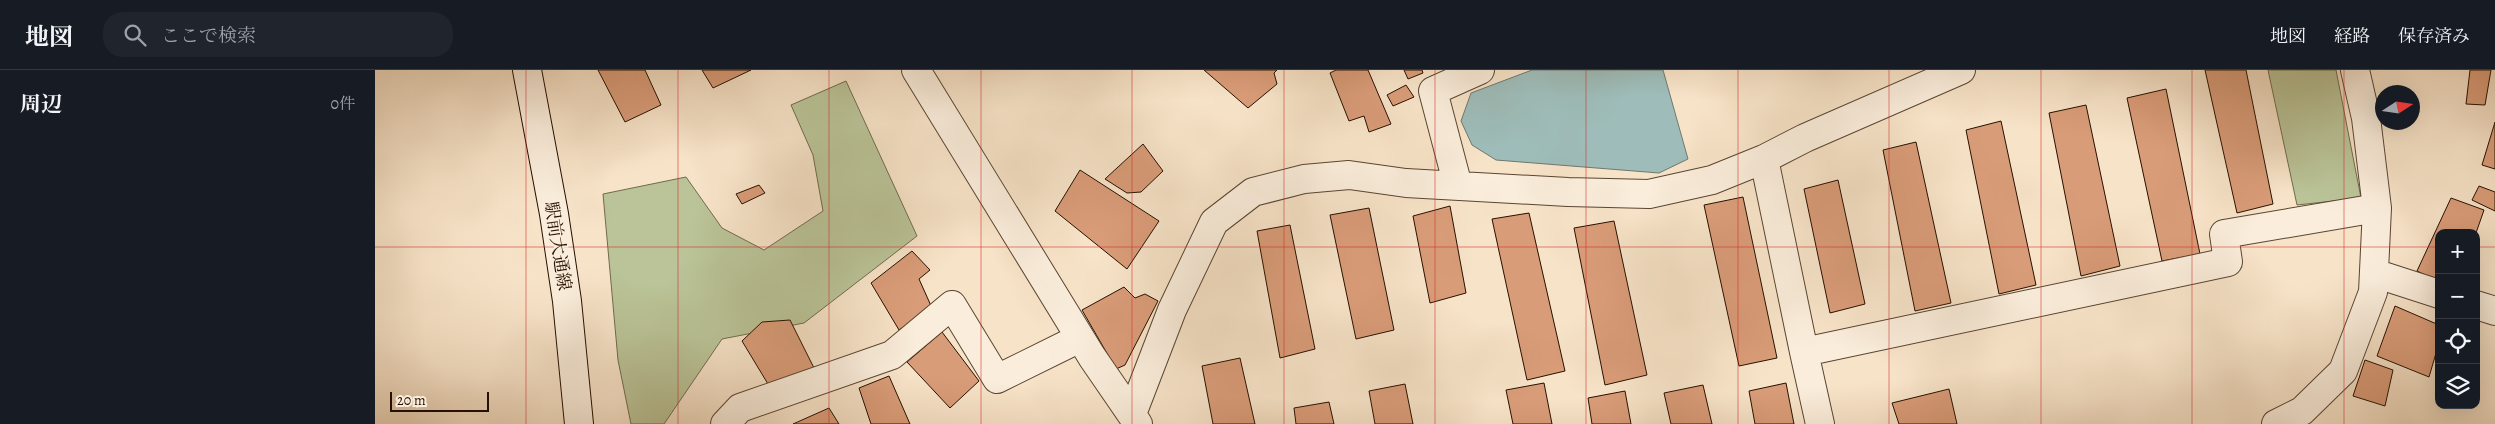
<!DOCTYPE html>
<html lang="ja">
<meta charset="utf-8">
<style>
:root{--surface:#171b24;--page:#20242c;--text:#f1f3f6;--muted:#9ea1a6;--line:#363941}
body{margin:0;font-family:Alegreya,"Noto Serif JP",serif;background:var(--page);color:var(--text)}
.controls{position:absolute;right:15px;bottom:15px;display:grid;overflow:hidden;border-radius:10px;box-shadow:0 5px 20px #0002}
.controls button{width:45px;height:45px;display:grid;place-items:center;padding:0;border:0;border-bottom:1px solid var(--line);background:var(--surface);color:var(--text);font:25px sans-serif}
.compass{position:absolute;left:2000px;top:15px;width:45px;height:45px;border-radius:50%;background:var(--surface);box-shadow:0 5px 20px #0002;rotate:78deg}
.scale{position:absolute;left:15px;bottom:12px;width:99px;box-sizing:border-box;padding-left:5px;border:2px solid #261000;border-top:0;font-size:14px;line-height:18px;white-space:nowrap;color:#261000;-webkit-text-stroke:4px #faeddb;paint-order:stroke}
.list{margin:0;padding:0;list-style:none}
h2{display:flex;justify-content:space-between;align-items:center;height:65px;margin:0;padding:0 20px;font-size:21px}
h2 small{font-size:16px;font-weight:400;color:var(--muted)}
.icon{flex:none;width:28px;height:28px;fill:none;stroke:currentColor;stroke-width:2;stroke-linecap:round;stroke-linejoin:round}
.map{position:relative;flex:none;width:2120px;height:354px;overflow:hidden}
header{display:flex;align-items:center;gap:30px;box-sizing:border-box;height:70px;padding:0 25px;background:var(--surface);border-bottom:1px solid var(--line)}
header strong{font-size:24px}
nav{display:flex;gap:28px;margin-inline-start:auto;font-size:18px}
.search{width:350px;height:45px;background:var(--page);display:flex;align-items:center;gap:12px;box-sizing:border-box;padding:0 18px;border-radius:20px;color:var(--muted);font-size:19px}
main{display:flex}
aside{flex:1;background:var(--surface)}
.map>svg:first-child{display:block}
.green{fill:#bac498;stroke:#706a4c}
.water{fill:#9ebdba;stroke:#6e7870}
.building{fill:#d99c78;stroke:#261000}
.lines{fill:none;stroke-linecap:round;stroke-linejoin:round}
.minor-casing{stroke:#5a4532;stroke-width:30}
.secondary-casing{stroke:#261000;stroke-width:30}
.minor{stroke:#faeddb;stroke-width:28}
.secondary{stroke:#faeddb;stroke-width:28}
.grid{fill:none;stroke:#d62828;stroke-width:1;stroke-opacity:0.55}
.labels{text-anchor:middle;stroke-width:4;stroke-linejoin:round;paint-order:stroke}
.street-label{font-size:18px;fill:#261000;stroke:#faeddb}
</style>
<header>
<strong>地図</strong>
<div class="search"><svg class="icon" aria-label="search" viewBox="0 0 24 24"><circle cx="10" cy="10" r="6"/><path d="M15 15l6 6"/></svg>ここで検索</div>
<nav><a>地図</a><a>経路</a><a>保存済み</a></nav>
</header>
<main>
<aside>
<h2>周辺<small>0件</small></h2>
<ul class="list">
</ul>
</aside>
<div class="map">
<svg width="2120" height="354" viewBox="0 0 2120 354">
<rect width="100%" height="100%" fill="#f7e3c8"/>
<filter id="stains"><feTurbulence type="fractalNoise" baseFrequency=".004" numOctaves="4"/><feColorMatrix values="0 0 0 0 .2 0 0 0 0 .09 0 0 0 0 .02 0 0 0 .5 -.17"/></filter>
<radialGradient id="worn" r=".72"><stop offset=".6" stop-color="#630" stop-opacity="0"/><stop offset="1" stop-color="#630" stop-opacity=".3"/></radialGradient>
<path class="green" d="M1893,0H1961L1986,128L1922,135Z
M471,11L542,166L429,253L347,269L289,354H256L243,290L228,124L311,107L347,158L389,180L448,141L438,85L416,35Z"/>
<path class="water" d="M1157,0H1288L1313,89L1284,103L1121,90L1097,75L1086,51L1096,23Z"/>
<path class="building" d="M223,0H270L286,35L250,52Z
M327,0H376L338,18Z
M829,0H902L899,3L902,14L873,38Z
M961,0H993L1016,54L994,62L989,46L974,51L955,3Z
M1029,0H1047L1048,3L1033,9Z
M1830,0H1871L1898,134L1862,143Z
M2095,0H2116L2110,35L2091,34Z
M1031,15L1039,27L1018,36L1012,25Z
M1791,19L1825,184L1787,191L1752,28Z
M1711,35L1745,196L1706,206L1674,43Z
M1626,51L1661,215L1624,224L1591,60Z
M2120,52V99L2107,95Z
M1541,72L1576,233L1540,241L1508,80Z
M768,74L788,101L766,122L752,123L730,109Z
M705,100L784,151L752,199L680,141Z
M1463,110L1490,234L1455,243L1429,119Z
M384,115L390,123L367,134L361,124Z
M2104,116L2120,122V141L2097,130Z
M1368,127L1402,288L1364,296L1329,135Z
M2076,128L2109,140L2101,163H2064V212L2042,201Z
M1075,136L1091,223L1055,233L1038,146Z
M994,138L1019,260L981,269L955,145Z
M1154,143L1190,301L1152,310L1117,149Z
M1239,151L1272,305L1230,315L1199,158Z
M915,155L940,279L905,288L882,161Z
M537,181L555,200L544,209L557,238L524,260L496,213Z
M749,217L760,228L770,224L783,231L750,295L741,299L707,240Z
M2020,236L2064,255V273L2054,307L2002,286Z
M415,250L439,298L396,319L367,271L387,252Z
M567,262L604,311L575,338L532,292Z
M865,288L880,354H838L827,296Z
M1990,290L2018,300L2010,336L1978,326Z
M514,306L535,354H496L484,318Z
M1169,313L1177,354H1138L1131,320Z
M1411,313L1419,354H1380L1374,321Z
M1030,314L1038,354H1000L994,321Z
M1328,315L1337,354H1296L1289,323Z
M1574,319L1582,354H1524L1517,333Z
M1250,321L1256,354H1217L1213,328Z
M954,332L959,354H921L919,338Z
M454,338L464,354H418Z"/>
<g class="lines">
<defs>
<path id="minor" d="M541,0L717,287L763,354
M1389,89L1429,282L1853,192L1849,164L2002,138
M1083,116L1058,21L1105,0
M1999,203L2064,224
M2101,235L2120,241
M1429,282L1445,354
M757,344L797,240L839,152L878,122L929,109L974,105L1031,113L1193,122L1274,124L1337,110L1389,89L1430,68L1586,0
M350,354L365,338L517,285L577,235L622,309L705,268
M1901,354L1927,341L1968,301L1998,222L2002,138L1991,48L1980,0"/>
<path id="secondary" d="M152,0L179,144L192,231L204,354"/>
</defs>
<use href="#minor" class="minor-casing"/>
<use href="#secondary" class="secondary-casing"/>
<use href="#minor" class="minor"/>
<use href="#secondary" class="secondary"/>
</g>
<path class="grid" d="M151,0V354M303,0V354M454,0V354M606,0V354M757,0V354M909,0V354M1060,0V354M1211,0V354M1363,0V354M1514,0V354M1666,0V354M1817,0V354M1969,0V354M0,177H2064M2101,177H2120"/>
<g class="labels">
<g class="street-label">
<text transform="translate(183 176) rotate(81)" y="6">駅前大通線</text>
</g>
</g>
<rect width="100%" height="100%" filter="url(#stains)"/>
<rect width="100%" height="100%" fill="url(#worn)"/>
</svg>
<div class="controls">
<button>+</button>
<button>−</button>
<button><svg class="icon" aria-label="locate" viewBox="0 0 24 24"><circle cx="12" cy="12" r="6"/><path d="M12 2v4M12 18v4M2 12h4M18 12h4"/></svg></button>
<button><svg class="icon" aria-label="layers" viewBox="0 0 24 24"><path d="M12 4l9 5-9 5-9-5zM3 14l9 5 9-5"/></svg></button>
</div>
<svg class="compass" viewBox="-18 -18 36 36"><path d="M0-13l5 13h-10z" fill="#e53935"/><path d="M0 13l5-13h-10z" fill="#9ea1a6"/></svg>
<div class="scale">20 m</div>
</div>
</main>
